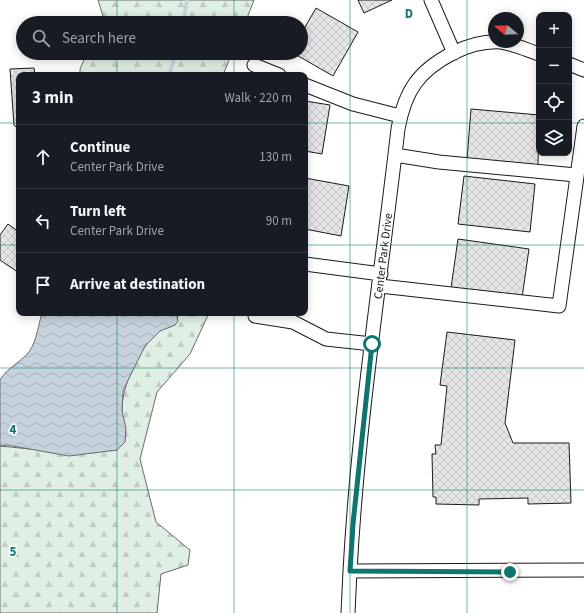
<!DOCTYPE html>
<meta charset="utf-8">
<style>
:root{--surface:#171b24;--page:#20242c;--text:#f1f3f6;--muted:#9ea1a6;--line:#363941}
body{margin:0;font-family:"Source Sans 3",sans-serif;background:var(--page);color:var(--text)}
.controls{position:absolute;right:12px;top:12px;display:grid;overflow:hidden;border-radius:8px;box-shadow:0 2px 10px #0003}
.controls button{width:36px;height:36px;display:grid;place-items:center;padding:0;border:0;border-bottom:1px solid var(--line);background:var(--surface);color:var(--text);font:20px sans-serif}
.compass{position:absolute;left:488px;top:12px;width:36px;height:36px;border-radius:50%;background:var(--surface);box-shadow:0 2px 10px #0003;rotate:289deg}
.stop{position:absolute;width:12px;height:12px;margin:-9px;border:3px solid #0f766e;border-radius:50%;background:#fff}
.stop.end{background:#0f766e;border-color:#fff;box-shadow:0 1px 4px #0008}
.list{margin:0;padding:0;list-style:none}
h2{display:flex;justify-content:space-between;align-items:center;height:52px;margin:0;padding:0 16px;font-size:17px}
h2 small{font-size:13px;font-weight:400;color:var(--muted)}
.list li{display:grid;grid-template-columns:26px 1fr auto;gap:12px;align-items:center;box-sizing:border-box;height:64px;padding:0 16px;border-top:1px solid var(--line)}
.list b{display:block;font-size:15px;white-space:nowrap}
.list p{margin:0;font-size:13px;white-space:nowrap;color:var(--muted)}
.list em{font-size:13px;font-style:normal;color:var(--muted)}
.icon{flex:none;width:22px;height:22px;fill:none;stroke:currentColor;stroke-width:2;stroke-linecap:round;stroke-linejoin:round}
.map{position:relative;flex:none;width:584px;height:613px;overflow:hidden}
.search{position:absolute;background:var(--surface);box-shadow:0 2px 10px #0003;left:16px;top:16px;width:292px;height:44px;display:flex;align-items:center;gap:10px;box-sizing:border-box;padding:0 14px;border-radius:22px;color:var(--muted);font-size:15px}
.panel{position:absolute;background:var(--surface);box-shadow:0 2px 10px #0003;left:16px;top:72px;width:292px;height:244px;border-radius:8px}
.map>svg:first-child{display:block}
.forest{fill:url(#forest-firs);stroke:#6a6a6a}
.water{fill:url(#water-waves);stroke:#6a6a6a}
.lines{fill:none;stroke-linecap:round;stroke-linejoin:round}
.stream{stroke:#c6d2dc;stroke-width:3.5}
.building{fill:url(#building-cross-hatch);stroke:#1a1a1a}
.minor-casing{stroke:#1a1a1a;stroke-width:15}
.minor{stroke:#fff;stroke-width:13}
.route{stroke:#0f766e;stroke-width:5}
.grid{fill:none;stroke:#0f766e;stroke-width:1;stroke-opacity:0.55}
.labels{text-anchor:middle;stroke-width:3;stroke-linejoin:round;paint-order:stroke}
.street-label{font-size:12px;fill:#1a1a1a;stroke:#fff}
.grid-label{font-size:13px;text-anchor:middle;font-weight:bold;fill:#0f766e;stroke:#fff;stroke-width:3;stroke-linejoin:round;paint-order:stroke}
</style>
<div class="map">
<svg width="584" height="613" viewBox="0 0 584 613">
<defs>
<pattern id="forest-firs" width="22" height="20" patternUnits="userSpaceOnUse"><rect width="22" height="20" fill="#e0efe3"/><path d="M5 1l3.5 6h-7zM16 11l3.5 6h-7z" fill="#c0ccc2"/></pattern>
<pattern id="water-waves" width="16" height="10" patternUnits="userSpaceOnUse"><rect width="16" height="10" fill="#c6d2dc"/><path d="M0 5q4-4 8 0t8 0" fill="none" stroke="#aab4bc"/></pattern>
<pattern id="building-cross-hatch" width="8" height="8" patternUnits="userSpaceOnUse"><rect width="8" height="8" fill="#e6e6e6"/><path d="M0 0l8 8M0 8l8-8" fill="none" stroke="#c5c5c5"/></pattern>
</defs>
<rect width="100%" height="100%" fill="#fff"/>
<path class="forest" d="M98,0H254L245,23H100L103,16Z
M87,53H232L223,75H80V69Z
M176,313H209L190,354L157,392L140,459L156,522L190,550L188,565L161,574L157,613H0V446L30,449L117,450C132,435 123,429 122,411C121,387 140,347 158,332C163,328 170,327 175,325L178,316Z"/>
<path class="water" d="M42,313H176L178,321L175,325L160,331L145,346L131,374L123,391L122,411L126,428L125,442L117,450L69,456L7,445L0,446V380C7,368 21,362 29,352C37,340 38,326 42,313Z"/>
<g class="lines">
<path class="stream" d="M183,23L187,0
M169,75L176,53"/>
</g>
<path class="building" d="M358,0H392L364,13Z
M316,8L358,32L333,76L293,53H301V34Z
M34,68L35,75H19V130L14,125L10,69Z
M305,101L330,105L322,154L305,151Z
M471,109L539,115L538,165L467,159Z
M464,176L535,184L530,232L458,224Z
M305,178L349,186L341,236L305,229Z
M8,224L19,232V273L0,260V235Z
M458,239L529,249L522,298L451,288Z
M447,332L515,340L505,423L513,443H569L571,503L528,504V498L479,499V505L436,504V497H433L432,454H436L435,445H441L447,386L440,385Z"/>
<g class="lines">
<defs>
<path id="minor" d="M431,0L454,53
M539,54C527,50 514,44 501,42C485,41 467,46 453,53C418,71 405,91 398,129C381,276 358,423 350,571L584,570
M569,64L584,70
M254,65L279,75
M305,85L353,104L400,116
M395,155L439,162L576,175
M305,264L381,274
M380,286L559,306L584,126
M255,316L293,322L326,339L372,344
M348,613L350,571"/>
</defs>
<use href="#minor" class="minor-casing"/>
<use href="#minor" class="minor"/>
</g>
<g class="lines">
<path class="route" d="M372,344L353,524L350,571L510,572"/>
</g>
<path class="grid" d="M117,0V23M234,0V23M350,0V613M467,0V613M117,53V75M234,53V75M0,123H19M305,123H539M569,123H584M0,245H19M305,245H584M117,313V613M234,313V613M0,368H584M0,490H584"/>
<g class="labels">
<g class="street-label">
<text transform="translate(383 256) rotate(-83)" y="4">Center Park Drive</text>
</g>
</g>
<g class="grid-label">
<text x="409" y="18">D</text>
<text x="13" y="434">4</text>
<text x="13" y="556">5</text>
</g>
</svg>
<div class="controls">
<button>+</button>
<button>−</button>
<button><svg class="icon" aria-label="locate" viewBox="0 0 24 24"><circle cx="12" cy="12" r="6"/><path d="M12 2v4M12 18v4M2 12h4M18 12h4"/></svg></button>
<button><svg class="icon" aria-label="layers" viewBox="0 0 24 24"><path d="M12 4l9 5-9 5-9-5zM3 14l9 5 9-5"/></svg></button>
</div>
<svg class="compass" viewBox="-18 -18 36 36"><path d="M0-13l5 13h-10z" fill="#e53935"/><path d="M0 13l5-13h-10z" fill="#9ea1a6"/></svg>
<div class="stop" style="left:372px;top:344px"></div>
<div class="stop end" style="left:510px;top:572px"></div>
<div class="search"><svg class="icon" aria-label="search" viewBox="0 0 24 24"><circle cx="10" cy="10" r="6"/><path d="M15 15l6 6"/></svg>Search here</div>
<section class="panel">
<h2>3 min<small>Walk · 220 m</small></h2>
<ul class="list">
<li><svg class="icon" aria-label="ahead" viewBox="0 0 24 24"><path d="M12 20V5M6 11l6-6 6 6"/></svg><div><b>Continue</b><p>Center Park Drive</p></div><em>130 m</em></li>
<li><svg class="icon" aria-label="left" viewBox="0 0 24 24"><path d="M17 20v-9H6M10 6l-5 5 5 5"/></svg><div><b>Turn left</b><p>Center Park Drive</p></div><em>90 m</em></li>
<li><svg class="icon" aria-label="arrive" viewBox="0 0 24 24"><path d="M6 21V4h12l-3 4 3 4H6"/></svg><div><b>Arrive at destination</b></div></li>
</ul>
</section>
</div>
